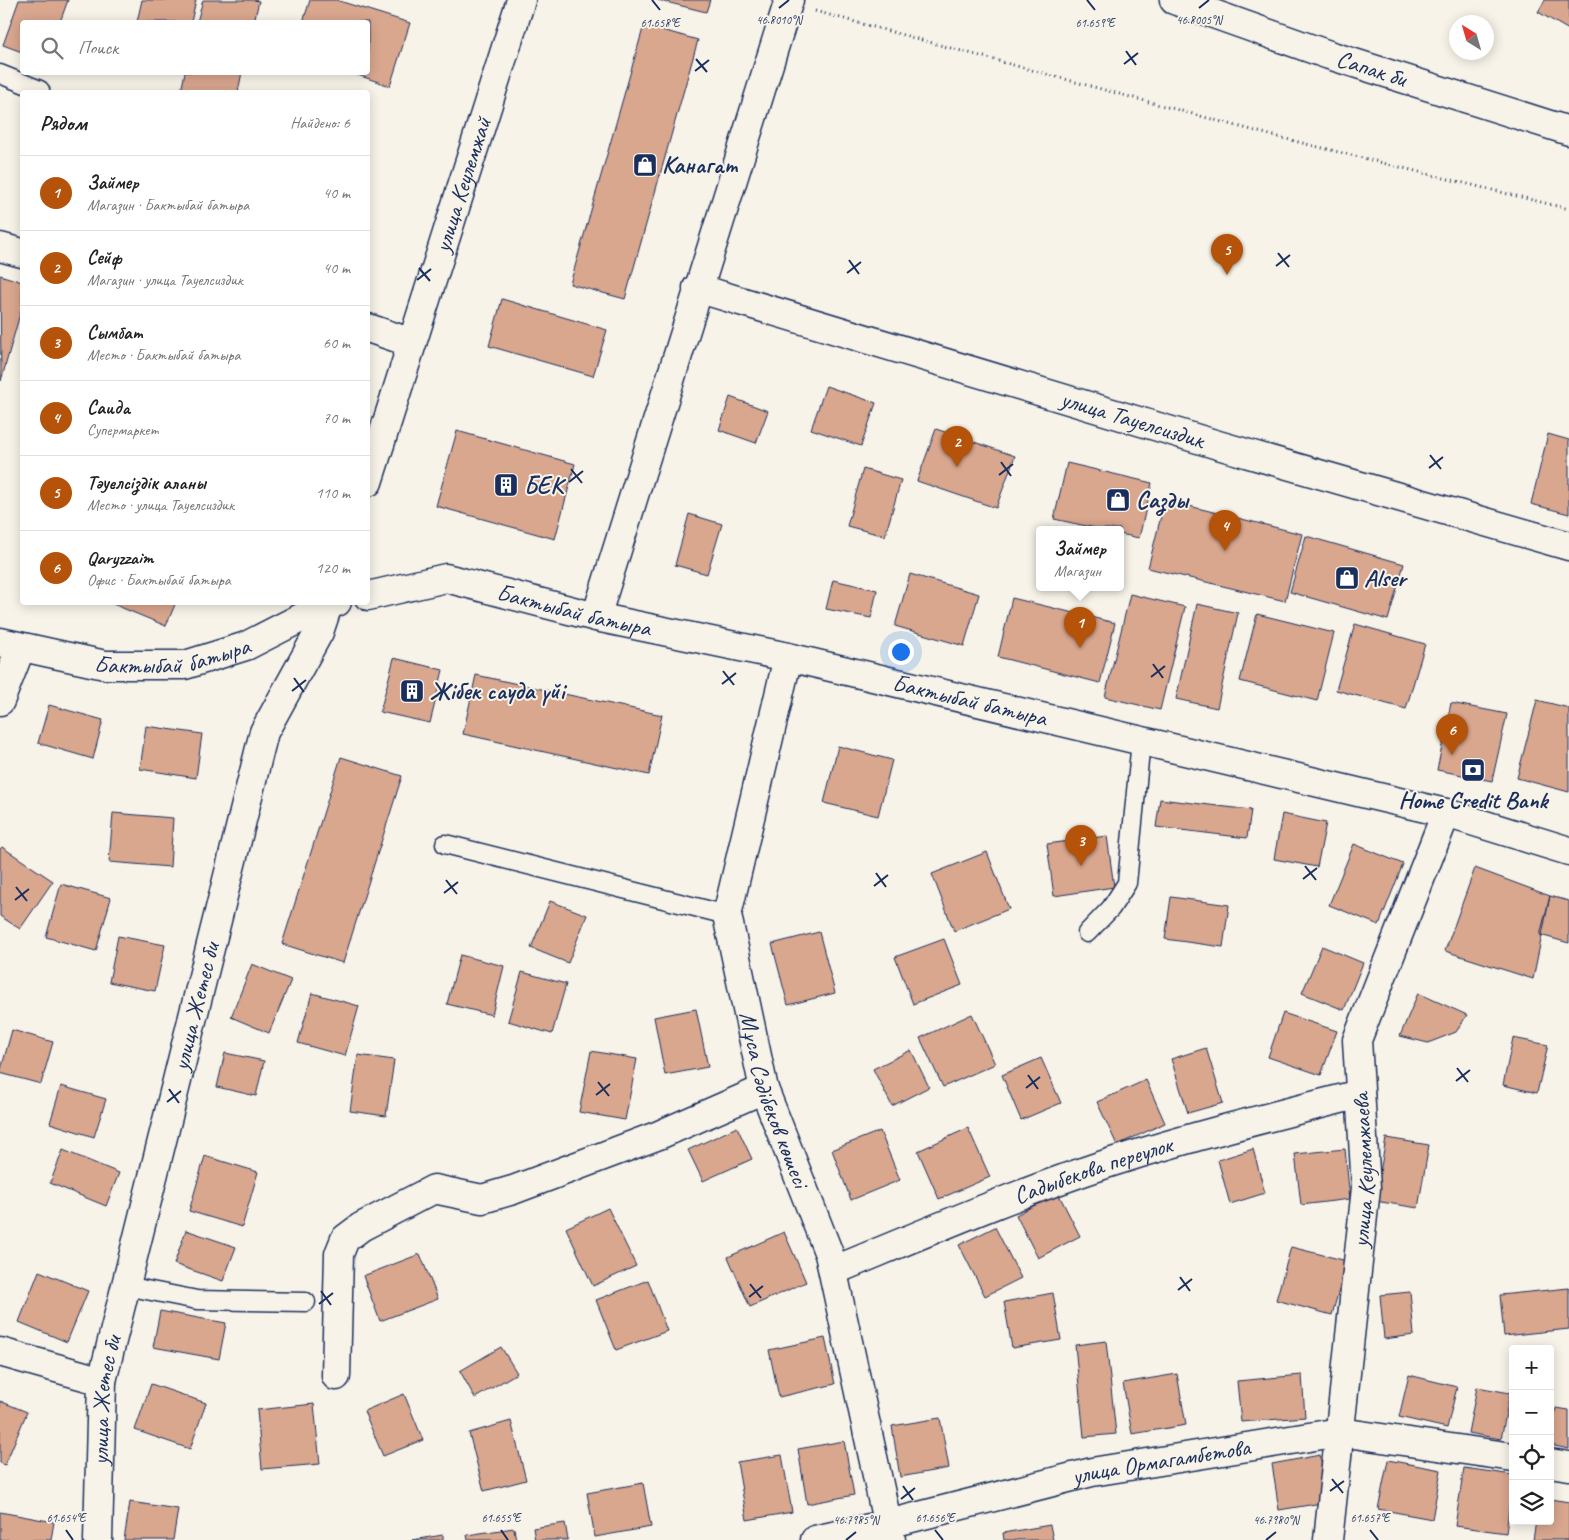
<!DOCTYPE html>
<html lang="ru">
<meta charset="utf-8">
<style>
:root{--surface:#fff;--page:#f6f6f6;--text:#222;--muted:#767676;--line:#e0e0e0;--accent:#b45309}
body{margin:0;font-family:Caveat,sans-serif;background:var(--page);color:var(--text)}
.controls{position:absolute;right:15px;bottom:15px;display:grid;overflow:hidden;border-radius:5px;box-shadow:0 2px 12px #0003}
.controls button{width:45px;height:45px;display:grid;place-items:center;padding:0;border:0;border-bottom:1px solid var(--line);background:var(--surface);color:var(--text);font:25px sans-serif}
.compass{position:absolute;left:1449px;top:15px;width:45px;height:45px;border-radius:50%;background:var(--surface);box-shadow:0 2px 12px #0003;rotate:323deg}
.you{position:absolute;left:900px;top:651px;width:18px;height:18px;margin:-12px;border:4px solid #fff;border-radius:50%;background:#1a73e8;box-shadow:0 0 0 8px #1a73e833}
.badge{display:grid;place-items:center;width:32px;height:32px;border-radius:50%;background:var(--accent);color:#fff;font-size:16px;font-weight:700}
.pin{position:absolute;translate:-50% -41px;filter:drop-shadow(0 1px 2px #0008)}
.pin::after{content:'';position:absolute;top:26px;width:18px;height:15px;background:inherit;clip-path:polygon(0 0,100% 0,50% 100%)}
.popup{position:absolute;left:1036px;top:526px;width:88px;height:65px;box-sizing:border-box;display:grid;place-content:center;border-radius:5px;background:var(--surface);filter:drop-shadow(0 1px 4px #0005);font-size:16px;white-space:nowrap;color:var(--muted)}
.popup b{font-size:19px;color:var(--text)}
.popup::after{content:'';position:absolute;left:50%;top:100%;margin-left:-10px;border:10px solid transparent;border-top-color:var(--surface)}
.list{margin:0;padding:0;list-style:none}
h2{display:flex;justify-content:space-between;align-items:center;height:65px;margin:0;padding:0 20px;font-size:21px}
h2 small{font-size:16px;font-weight:400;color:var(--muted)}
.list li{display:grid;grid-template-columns:32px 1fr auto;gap:15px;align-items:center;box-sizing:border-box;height:75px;padding:0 20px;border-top:1px solid var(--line)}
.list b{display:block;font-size:19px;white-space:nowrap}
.list p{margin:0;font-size:16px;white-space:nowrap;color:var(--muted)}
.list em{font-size:16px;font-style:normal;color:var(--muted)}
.icon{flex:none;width:28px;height:28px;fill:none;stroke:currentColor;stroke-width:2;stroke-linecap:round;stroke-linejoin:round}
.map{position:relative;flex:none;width:1569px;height:1540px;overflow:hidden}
.search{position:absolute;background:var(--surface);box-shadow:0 2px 12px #0003;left:20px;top:20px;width:350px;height:55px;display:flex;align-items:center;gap:12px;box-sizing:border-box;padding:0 18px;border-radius:5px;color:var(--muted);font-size:19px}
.panel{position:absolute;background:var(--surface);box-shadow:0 2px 12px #0003;left:20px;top:90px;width:350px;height:515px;border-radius:5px}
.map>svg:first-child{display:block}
.building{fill:#d9a68e;stroke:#1b2f5e}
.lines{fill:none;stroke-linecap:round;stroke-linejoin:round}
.service-casing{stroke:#1b2f5e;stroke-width:21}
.minor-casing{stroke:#1b2f5e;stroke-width:31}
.tertiary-casing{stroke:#1b2f5e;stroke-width:31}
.path{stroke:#1b2f5e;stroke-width:3;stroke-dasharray:1 4;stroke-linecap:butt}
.service{stroke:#f7f3e8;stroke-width:18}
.minor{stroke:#f7f3e8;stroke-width:28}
.tertiary{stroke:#f7f3e8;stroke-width:28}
.ticks{fill:none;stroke:#1b2f5e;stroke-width:2}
.labels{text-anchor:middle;stroke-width:4;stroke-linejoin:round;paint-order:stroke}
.street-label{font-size:24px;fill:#1b2f5e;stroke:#f7f3e8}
.poi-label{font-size:24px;font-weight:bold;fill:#1b2f5e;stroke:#f7f3e8;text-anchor:start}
.ticks-label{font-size:12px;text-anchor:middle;fill:#1b2f5e;stroke:#f7f3e8;stroke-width:4;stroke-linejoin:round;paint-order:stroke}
</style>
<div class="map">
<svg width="1569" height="1540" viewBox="0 0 1569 1540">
<rect width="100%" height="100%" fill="#f7f3e8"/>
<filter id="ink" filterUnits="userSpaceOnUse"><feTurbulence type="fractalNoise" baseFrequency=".02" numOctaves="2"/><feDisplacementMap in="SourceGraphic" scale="10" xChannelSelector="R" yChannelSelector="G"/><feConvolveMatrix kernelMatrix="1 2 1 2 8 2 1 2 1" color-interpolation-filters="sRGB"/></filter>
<g filter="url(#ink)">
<path class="building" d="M19,0H68L60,22H22V52L3,45Z
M142,0H196L191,22H137Z
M203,0H254L259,1L254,22H197Z
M310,0H336L410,23L390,86L349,72H368V22H303Z
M658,0H710L706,12Z
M1545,0H1569V30L1538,12Z
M644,25L698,40L625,299L570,284Z
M185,72H242L238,92H181Z
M0,275L22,282V307L1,381Z
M502,299L607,330L593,376L489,346Z
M826,386L876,403L861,446L811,429Z
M730,397L768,411L756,443L719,430Z
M936,429L1015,456L996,508L917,481Z
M457,431L575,464L555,539L436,506Z
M1548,434L1569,440V514L1531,504Z
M1067,463L1152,483L1139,538L1120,534V529H1100L1054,519Z
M863,469L901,480L885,536L847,526Z
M1165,500L1302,534L1285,601L1148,568Z
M689,514L722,524L707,574L675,565Z
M1306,536L1404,564L1388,620L1290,592Z
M910,574L979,594L964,646L895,626Z
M833,580L877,590L871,618L826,609Z
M1130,594L1185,607L1160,710L1105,697Z
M1012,598L1115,623L1100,683L998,657Z
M108,602H176L166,626Z
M1197,604L1238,613L1217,708L1176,699Z
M1257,614L1334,633L1317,701L1240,681Z
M1355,624L1425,644L1406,709L1336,690Z
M394,658L443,670L430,723L380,712Z
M476,675L662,715L649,775L463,734Z
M1537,700L1569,708V792L1517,778Z
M1451,703L1507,714L1492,781L1437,770Z
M49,705L103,720L93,759L38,743Z
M146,726L202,734L196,778L140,769Z
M838,746L892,760L878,816L824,803Z
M341,757L402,776L343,963L282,944Z
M1160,799L1251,810L1247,838L1156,827Z
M113,813L173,818L170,867L109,862Z
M1282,814L1326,823L1317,867L1274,859Z
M1107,836L1114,887L1054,896L1047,844Z
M1354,844L1403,864L1379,925L1329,905Z
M2,847L53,881L20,929L0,916V849Z
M987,852L1009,909L954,931L932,874Z
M1475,868L1550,896L1533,979L1445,951Z
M61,884L111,898L96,951L46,937Z
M1550,896L1569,901V943L1540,935Z
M1171,897L1229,905L1223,947L1165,939Z
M550,901L587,915L568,963L531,948Z
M819,932L835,993L788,1005L772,944Z
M118,936L165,945L155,991L109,982Z
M944,939L962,985L913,1004L895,957Z
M1322,946L1363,963L1344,1010L1302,993Z
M460,955L504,966L492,1015L447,1004Z
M252,964L291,980L269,1033L231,1017Z
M522,972L566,984L552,1034L508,1021Z
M312,993L359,1006L345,1056L298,1043Z
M1418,993L1467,1015L1456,1032L1428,1043L1400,1036Z
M696,1009L708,1067L665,1075L654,1017Z
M1283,1013L1337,1031L1321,1075L1268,1057Z
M972,1014L995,1064L943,1087L920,1038Z
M12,1030L53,1042L41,1084L0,1073Z
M1513,1038L1548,1045L1537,1093L1503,1085Z
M1206,1048L1223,1103L1188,1113L1171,1059Z
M911,1050L929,1087L892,1106L873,1069Z
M591,1051L637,1059L625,1120L579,1112Z
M225,1053L264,1061L256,1096L217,1087Z
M358,1055L394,1060L386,1116L350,1111Z
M1041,1058L1061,1103L1021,1120L1002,1075Z
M1146,1080L1165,1123L1117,1145L1097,1102Z
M61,1086L106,1099L94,1137L50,1123Z
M737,1127L752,1159L703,1181L688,1150Z
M968,1128L990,1177L939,1199L918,1151Z
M880,1131L900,1180L851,1200L832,1150Z
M1386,1138L1429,1145L1418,1208L1375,1201Z
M1253,1149L1265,1193L1230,1204L1218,1160Z
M1345,1149L1350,1199L1301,1205L1295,1154Z
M63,1150L119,1173L106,1206L50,1183Z
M205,1156L258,1172L242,1227L189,1211Z
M1058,1193L1080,1236L1038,1258L1016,1215Z
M608,1208L636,1266L593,1286L566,1228Z
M995,1227L1021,1278L985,1296L959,1245Z
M186,1230L236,1247L223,1281L174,1264Z
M784,1232L806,1282L750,1307L728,1257Z
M1291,1247L1347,1261L1332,1315L1276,1300Z
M420,1254L438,1299L380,1321L363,1276Z
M39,1271L88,1291L67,1342L19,1322Z
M648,1280L667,1331L616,1350L596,1300Z
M1569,1288V1329L1504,1336L1500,1295Z
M1410,1292L1414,1335L1384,1339L1380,1295Z
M1053,1293L1061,1340L1012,1348L1004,1302Z
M160,1311L226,1323L219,1359L153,1347Z
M825,1338L835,1384L779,1397L769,1350Z
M1106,1341L1116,1434L1084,1437L1075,1345Z
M501,1347L517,1373L475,1398L460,1371Z
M1177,1374L1186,1425L1132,1434L1123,1383Z
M1302,1375L1305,1417L1241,1422L1237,1381Z
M1409,1375L1457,1387L1447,1428L1399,1417Z
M151,1384L206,1403L190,1449L135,1430Z
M1477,1387L1510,1393L1501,1439L1468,1433Z
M404,1394L423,1440L383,1456L364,1411Z
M0,1401L27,1412L5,1465L0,1463Z
M314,1404L320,1464L262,1469L257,1410Z
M1556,1408L1569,1410V1449L1550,1445Z
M940,1418L949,1468L900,1477L892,1426Z
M511,1421L526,1480L484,1491L469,1433Z
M844,1441L854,1495L807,1504L798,1449Z
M782,1455L792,1512L747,1520L737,1462Z
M1320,1455L1328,1502L1279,1510L1272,1464Z
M1388,1460L1441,1470L1432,1519L1378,1509Z
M1464,1468L1513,1475L1506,1533L1455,1526Z
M643,1483L651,1527L595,1537L587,1493Z
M1550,1499L1569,1502V1540H1533L1536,1521H1550Z
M130,1502L178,1509L173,1540H124Z
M0,1512L54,1522L51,1540H0Z
M565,1523L568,1540H535L533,1528Z
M1050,1525L1053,1540H1004L1003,1533Z
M514,1528L516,1540H468L467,1535Z
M443,1535V1540H412Z"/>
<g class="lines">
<defs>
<path id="service" d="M0,74L40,90
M445,844L727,915
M1087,933L1111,908L1127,883L1141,741
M126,1286L197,1300L306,1302"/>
<g id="minor">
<path d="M0,247L22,253"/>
<path id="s1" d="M697,288L1218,445L1569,546"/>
<path d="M368,328L412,343"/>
<path id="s2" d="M368,482L521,0"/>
<path d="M596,617L789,0"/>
<path id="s3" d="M788,657L727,915L764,1089L829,1254L891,1540"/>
<path d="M0,701L21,647"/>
<path id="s4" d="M833,1271C925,1233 1017,1193 1112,1162C1193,1136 1277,1115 1360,1094"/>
<path d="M0,1352L102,1381"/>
<path d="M336,1376L339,1254L345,1239L361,1227L434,1189L482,1199L513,1190L659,1135L764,1089"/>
<path d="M1550,1463L1569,1466"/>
<path id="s5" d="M98,1540L102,1381L264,732L319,632L329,602"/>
<path id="s6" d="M815,1540L888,1524L1092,1472L1340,1432L1513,1457"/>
<path id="s7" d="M1328,1540L1366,1188L1357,1040L1446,813"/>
</g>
<g id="tertiary">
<path id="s8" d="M1174,0L1329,55L1569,131"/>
<path id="s9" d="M368,596L446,578L596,617L788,657L1446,813L1569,851"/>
<path id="s10" d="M0,642L105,665H185L246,646L328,604L337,602"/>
</g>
</defs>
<use href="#service" class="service-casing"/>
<use href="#minor" class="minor-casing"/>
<use href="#tertiary" class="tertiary-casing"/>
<path class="path" d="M815,11L1270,135L1569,209"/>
<use href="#service" class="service"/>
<use href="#minor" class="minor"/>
<use href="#tertiary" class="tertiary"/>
</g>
</g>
<path class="ticks" d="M652,0L660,10M1087,0L1095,10M779,8L789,0M1199,8L1209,0M1126,51L1136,65M696,59L707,72M1124,64L1138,53M695,71L709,60M1278,253L1289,267M849,260L859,274M1276,266L1290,255M419,268L430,281M847,273L861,262M417,280L431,269M1430,455L1441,469M1001,462L1011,476M1429,468L1443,457M571,469L582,483M999,475L1013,464M569,482L583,471M1153,664L1163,678M723,671L734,685M1151,677L1165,666M294,678L304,692M722,684L736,673M292,691L306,680M1305,866L1316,880M876,873L886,887M1303,879L1317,868M446,880L457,894M874,886L888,875M16,887L27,901M444,893L458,882M15,900L29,889M1457,1068L1468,1082M1028,1075L1038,1089M1456,1081L1470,1070M598,1082L609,1096M1026,1088L1040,1077M169,1089L179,1103M596,1095L610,1084M167,1102L181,1091M1180,1277L1190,1291M750,1284L761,1298M1178,1290L1192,1279M321,1291L331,1305M749,1297L763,1286M319,1304L333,1293M1332,1479L1343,1493M903,1486L913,1500M1330,1491L1344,1481M901,1499L915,1488M66,1530L73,1540M501,1530L508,1540M935,1530L943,1540M1370,1530L1378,1540M846,1540L856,1532M1266,1540L1276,1532"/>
<defs>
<symbol id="shop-square" viewBox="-11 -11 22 22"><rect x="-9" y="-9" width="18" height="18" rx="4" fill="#1b2f5e" stroke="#f7f3e8"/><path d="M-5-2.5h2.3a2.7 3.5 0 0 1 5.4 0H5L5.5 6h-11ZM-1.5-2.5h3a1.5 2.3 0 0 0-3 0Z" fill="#fff"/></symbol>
<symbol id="building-square" viewBox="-11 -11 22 22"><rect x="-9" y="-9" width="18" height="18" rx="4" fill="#1b2f5e" stroke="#f7f3e8"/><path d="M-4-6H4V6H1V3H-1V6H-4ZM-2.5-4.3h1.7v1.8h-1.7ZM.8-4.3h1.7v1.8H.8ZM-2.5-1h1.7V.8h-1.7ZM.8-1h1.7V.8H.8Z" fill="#fff"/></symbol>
<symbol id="bank-square" viewBox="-11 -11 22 22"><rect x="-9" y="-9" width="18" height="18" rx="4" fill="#1b2f5e" stroke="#f7f3e8"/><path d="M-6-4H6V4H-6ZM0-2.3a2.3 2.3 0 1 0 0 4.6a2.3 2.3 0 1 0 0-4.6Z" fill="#fff"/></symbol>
</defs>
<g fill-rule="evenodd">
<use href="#shop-square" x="631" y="151" width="28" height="28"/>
<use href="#building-square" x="492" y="471" width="28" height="28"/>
<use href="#shop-square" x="1104" y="486" width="28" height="28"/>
<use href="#shop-square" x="1333" y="564" width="28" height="28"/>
<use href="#building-square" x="398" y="677" width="28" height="28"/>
<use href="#bank-square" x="1459" y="756" width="28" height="28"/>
</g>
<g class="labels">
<g class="street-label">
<text dy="8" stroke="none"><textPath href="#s8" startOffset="209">Сапак би</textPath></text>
<text dy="8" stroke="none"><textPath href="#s2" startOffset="312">улица Кеулемжай</textPath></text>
<text dy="8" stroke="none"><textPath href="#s1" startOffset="455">улица Тауелсиздик</textPath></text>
<text dy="8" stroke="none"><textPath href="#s9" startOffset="212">Бактыбай батыра</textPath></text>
<text dy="8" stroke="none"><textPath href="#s10" startOffset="176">Бактыбай батыра</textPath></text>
<text dy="8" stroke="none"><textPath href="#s9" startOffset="618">Бактыбай батыра</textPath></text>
<text dy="8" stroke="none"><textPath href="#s5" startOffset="545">улица Жетес би</textPath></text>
<text dy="8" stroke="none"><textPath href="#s3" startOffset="456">Мұса Сәдібеков көшесі</textPath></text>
<text dy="8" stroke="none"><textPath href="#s7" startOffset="372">улица Кеулемжаева</textPath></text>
<text dy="8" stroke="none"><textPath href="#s4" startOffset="279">Садыбекова переулок</textPath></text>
<text dy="8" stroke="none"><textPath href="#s5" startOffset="140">улица Жетес би</textPath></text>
<text dy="8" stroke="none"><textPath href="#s6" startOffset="355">улица Ормагамбетова</textPath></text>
</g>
<g class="poi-label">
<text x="662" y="173">Канагат</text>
<text x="524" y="493">БЕК</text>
<text x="1136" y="508">Сазды</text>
<text x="1364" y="586">Alser</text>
<text x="430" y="699">Жібек сауда үйі</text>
<text x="1473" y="808" text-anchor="middle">Home Credit Bank</text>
</g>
</g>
<g class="ticks-label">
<text x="779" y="24">46.8010°N</text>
<text x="1199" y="24">46.8005°N</text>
<text x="660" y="27">61.658°E</text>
<text x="1095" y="27">61.659°E</text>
<text x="66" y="1522">61.654°E</text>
<text x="501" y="1522">61.655°E</text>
<text x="935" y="1522">61.656°E</text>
<text x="1370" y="1522">61.657°E</text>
<text x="856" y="1524">46.7985°N</text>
<text x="1276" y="1524">46.7980°N</text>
</g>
</svg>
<div class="controls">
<button>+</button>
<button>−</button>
<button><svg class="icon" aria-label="locate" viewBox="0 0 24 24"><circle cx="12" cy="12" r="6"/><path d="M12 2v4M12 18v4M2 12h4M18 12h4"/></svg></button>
<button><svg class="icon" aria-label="layers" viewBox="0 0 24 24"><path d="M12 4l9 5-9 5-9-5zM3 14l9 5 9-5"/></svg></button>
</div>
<svg class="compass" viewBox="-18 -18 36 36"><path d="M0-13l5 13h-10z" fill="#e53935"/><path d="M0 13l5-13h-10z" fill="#767676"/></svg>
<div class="you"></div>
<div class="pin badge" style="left:1080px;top:648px">1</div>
<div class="popup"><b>Займер</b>Магазин</div>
<div class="pin badge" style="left:957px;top:467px">2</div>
<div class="pin badge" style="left:1081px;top:866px">3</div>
<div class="pin badge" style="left:1225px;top:551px">4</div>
<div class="pin badge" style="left:1227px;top:275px">5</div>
<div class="pin badge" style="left:1452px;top:755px">6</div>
<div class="search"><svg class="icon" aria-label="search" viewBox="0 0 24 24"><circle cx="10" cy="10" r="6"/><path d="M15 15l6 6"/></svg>Поиск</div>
<section class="panel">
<h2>Рядом<small>Найдено: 6</small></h2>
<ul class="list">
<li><span class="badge">1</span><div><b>Займер</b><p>Магазин · Бактыбай батыра</p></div><em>40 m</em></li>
<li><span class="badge">2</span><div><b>Сейф</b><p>Магазин · улица Тауелсиздик</p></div><em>40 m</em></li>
<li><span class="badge">3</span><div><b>Сымбат</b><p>Место · Бактыбай батыра</p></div><em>60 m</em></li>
<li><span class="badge">4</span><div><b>Саида</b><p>Супермаркет</p></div><em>70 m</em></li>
<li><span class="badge">5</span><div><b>Тәуелсіздік аланы</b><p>Место · улица Тауелсиздик</p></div><em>110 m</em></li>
<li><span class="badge">6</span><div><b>Qaryzzaim</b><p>Офис · Бактыбай батыра</p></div><em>120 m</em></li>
</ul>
</section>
</div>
